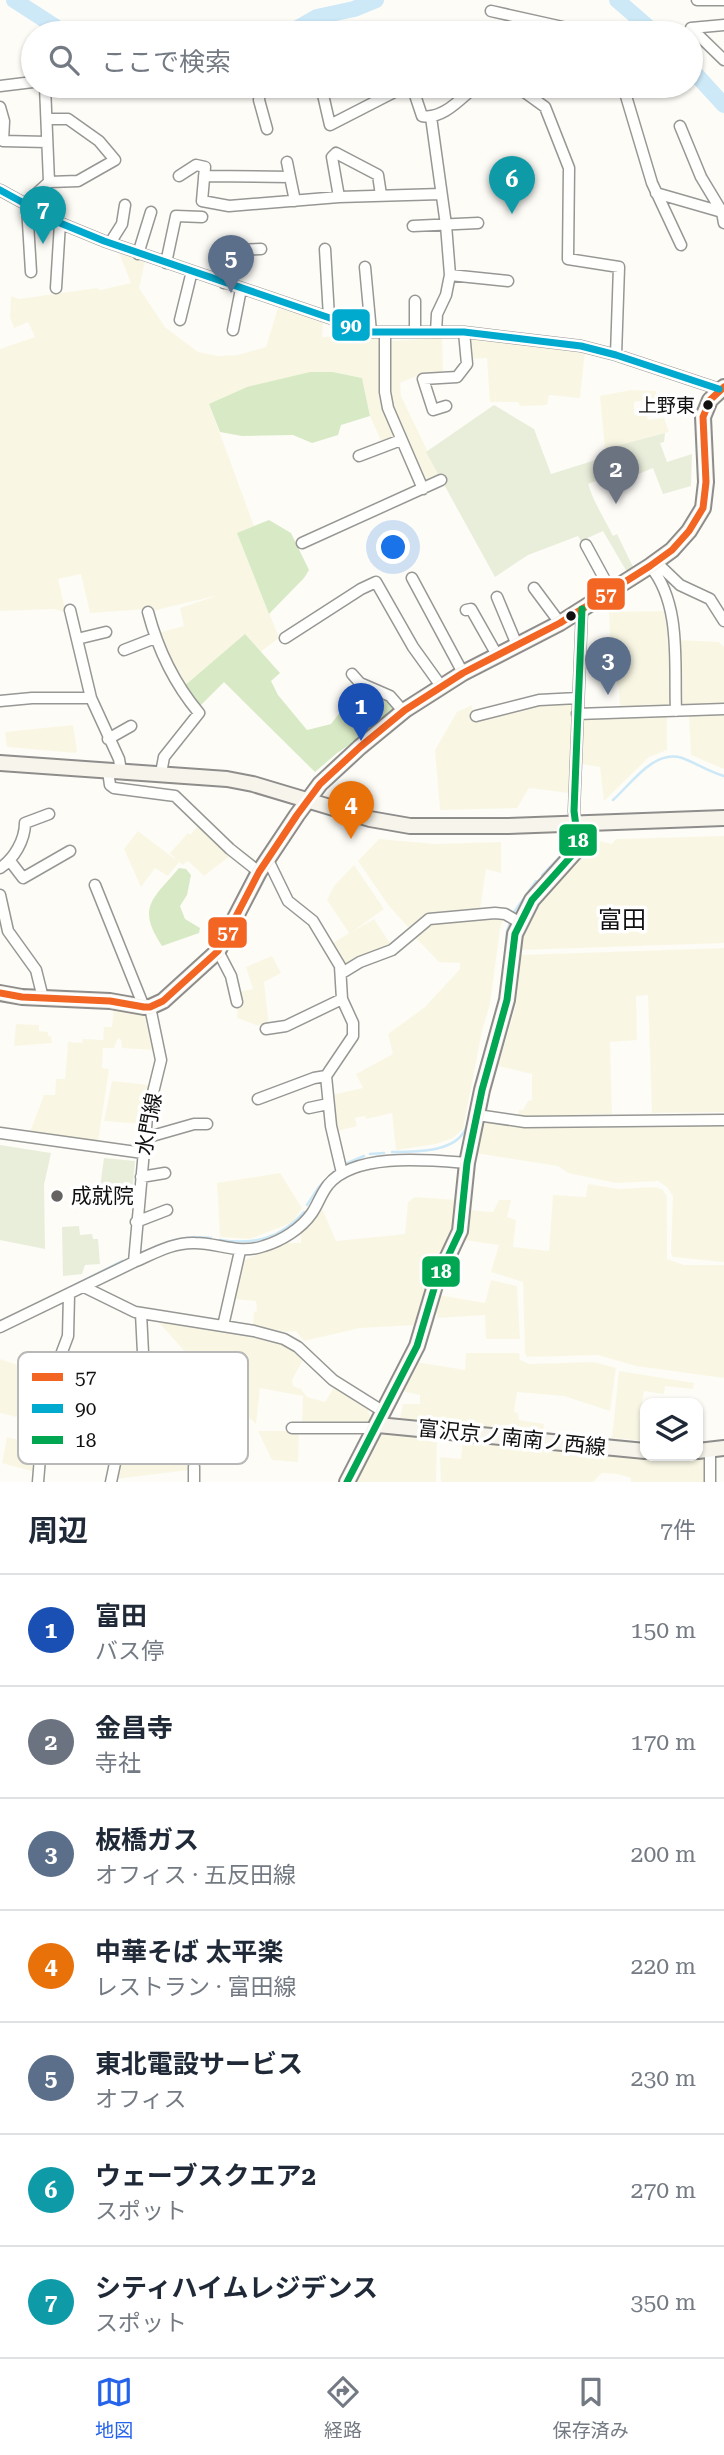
<!DOCTYPE html>
<html lang="ja">
<meta charset="utf-8">
<style>
:root{--surface:#fff;--page:#f6f6f7;--text:#1f2937;--muted:#747a83;--line:#e0e1e3;--accent:#2563eb}
body{margin:0;font-family:"Roboto Serif","Noto Sans JP",serif;background:var(--page);color:var(--text)}
.controls{position:absolute;right:21px;bottom:21px;display:grid;overflow:hidden;border-radius:14px;box-shadow:0 2px 5px #0004}
.controls button{width:63px;height:63px;display:grid;place-items:center;padding:0;border:0;border-bottom:2px solid var(--line);background:var(--surface);color:var(--text);font:35px sans-serif}
.you{position:absolute;left:394px;top:548px;width:24px;height:24px;margin:-18px;border:5px solid #fff;border-radius:50%;background:#1a73e8;box-shadow:0 0 0 10px #1a73e833}
.badge{display:grid;place-items:center;width:46px;height:46px;border-radius:50%;background:var(--accent);color:#fff;font-size:23px;font-weight:700}
.pin{position:absolute;translate:-50% -58px;filter:drop-shadow(0 2px 4px #0008)}
.pin::after{content:'';position:absolute;top:37px;width:24px;height:21px;background:inherit;clip-path:polygon(0 0,100% 0,50% 100%)}
.list{margin:0;padding:0;list-style:none}
h2{display:flex;justify-content:space-between;align-items:center;height:91px;margin:0;padding:0 28px;font-size:30px}
h2 small{font-size:23px;font-weight:400;color:var(--muted)}
.list li{display:grid;grid-template-columns:46px 1fr auto;gap:21px;align-items:center;box-sizing:border-box;height:112px;padding:0 28px;border-top:2px solid var(--line)}
.list b{display:block;font-size:26px;white-space:nowrap}
.list p{margin:0;font-size:23px;white-space:nowrap;color:var(--muted)}
.list em{font-size:23px;font-style:normal;color:var(--muted)}
.icon{flex:none;width:38px;height:38px;fill:none;stroke:currentColor;stroke-width:2;stroke-linecap:round;stroke-linejoin:round}
.map{position:relative;flex:none;width:724px;height:1482px;overflow:hidden}
.search{position:absolute;background:var(--surface);box-shadow:0 2px 5px #0004;left:21px;right:21px;top:21px;height:77px;display:flex;align-items:center;gap:18px;box-sizing:border-box;padding:0 24px;border-radius:38px;color:var(--muted);font-size:26px}
.sheet{height:875px;background:var(--surface)}
nav{display:flex;justify-content:space-around;align-items:center;box-sizing:border-box;height:98px;border-top:2px solid var(--line);background:var(--surface);font-size:19px;color:var(--muted)}
nav a{display:grid;justify-items:center;gap:4px}
nav .on{color:var(--accent)}
.map>svg:first-child{display:block}
.farmland{fill:#f9f7e4}
.forest{fill:#d8eac5}
.cemetery{fill:#e9eedb}
.lines{fill:none;stroke-linecap:round;stroke-linejoin:round}
.stream{stroke:#cde8f7;stroke-width:2.5}
.river{stroke:#cde8f7;stroke-width:16}
.street-casing{stroke:#979795;stroke-width:13}
.secondary-casing{stroke:#8e8d8b;stroke-width:18}
.street{stroke:#fffffe;stroke-width:10}
.secondary{stroke:#f6f4eb;stroke-width:14}
.bus-1-casing{stroke:#fff;stroke-width:12}
.bus-2-casing{stroke:#fff;stroke-width:12}
.bus-3-casing{stroke:#fff;stroke-width:12}
.bus-1{stroke:#f26522;stroke-width:7}
.bus-2{stroke:#00a9ce;stroke-width:7}
.bus-3{stroke:#00a651;stroke-width:7}
.bus-dot{fill:#111;stroke:#fff;stroke-width:2.5}
.poi-dot{fill:#646362;stroke:#fff;stroke-width:2.5}
.labels{text-anchor:middle;stroke-width:7;stroke-linejoin:round;paint-order:stroke}
.bus-label{font-size:19px;fill:#111;stroke:#fff;text-anchor:end}
.street-label{font-size:21px;fill:#111;stroke:#fff}
.poi-label{font-size:21px;fill:#111;stroke:#fff;text-anchor:start}
.quarter-label{font-size:24px;fill:#111;stroke:#fff}
.key{fill:#fff;stroke:#b8b8b8;stroke-width:2}
.key-label{font-size:19px;fill:#111}
.line-badge{stroke:#fff;stroke-width:2.5}
.badge-label{font-size:19px;text-anchor:middle;font-weight:bold;fill:#fff}
</style>
<div class="map">
<svg width="724" height="1482" viewBox="0 0 724 1482">
<rect width="100%" height="100%" fill="#fdfcf7"/>
<path class="farmland" d="M119,253L145,261L139,288L165,327L198,352L218,356L238,355L266,347L278,308L323,321L322,337L369,336L380,339L379,377L382,397L395,437L382,443L370,416L362,378L333,372L209,404L254,526L238,533L279,638L260,652L245,635L183,687L166,657L158,633L184,626L180,608L219,595L148,612L146,609L90,613L81,574L58,579L66,613L55,609L0,611V349L35,337L28,322L14,328L10,317L11,296L19,299L97,288L100,290L131,283Z
M466,336L585,351L580,398L549,395L547,405L520,406L518,402H490L487,358L471,359Z
M442,338L443,371L414,377L400,383L401,396L440,477L425,484L392,407L390,395V341Z
M631,390L656,391V398L634,402V415L646,413L648,420L664,418L669,432L605,449L600,396Z
M666,611L671,705L667,707L620,708L619,688L614,675L616,670L611,655L609,612Z
M677,640L719,642L724,647V706L682,708L679,702Z
M572,703V768L569,793L529,788L517,808L440,810L435,750L457,712L472,705L473,720L542,704Z
M724,715V769L691,755L689,716Z
M667,717V750L649,757L604,801L600,767L582,764L583,718Z
M73,725L77,751L75,753L7,747L5,732Z
M198,826L230,856L204,876L188,861L183,865L179,862L168,876L155,868L141,887L124,849L138,831L176,860L170,853L188,833L190,835Z
M724,836V943L520,950L523,933L537,907L590,847L594,840L612,844L616,839Z
M379,839L435,844L501,842V873L486,869L480,910L448,912L422,918L409,928L389,906L358,861Z
M354,865L384,909L352,932L374,919L392,946L346,968L333,943L349,933L327,900L334,886Z
M504,917L500,929L490,1004L482,1031L463,1129L453,1138L436,1144L396,1150L392,1113L366,1119L365,1116L355,1118L357,1126L338,1131L332,1095L363,1088L356,1074L393,1054L388,1034L425,1007L460,969V963L439,962L414,936L425,924Z
M724,948V1112L652,1113L648,995L636,996L637,1040L610,1042L612,1114L519,1117V1110H523L528,1101L532,1100V1074L498,1066L516,1005L521,955Z
M272,956L281,973L264,982L269,1026L256,1025L237,1018L239,992L253,989L246,967Z
M114,1008L144,1013L147,1016L154,1050L122,1048L121,1040L118,1038L114,1048H103L102,1068L109,1069L98,1142L30,1132L44,1095H55L56,1079H65L68,1042L82,1043L83,1039L103,1040L104,1027H112Z
M16,1024L39,1025V1031L48,1032V1036H51L52,1043L14,1046Z
M112,1081L149,1085L142,1124L104,1121Z
M483,1122L523,1128L724,1125V1262L673,1257L671,1253L673,1196L667,1187L658,1181L616,1183L568,1173L558,1166L475,1153Z
M280,1173L302,1208L293,1222L250,1239L220,1237L217,1183Z
M588,1184L619,1189L655,1187L663,1190L667,1197V1259L684,1265H724V1378L636,1366L598,1355L527,1357L525,1353L523,1282L491,1272L499,1245L464,1240L468,1210L493,1212L499,1200H511L507,1217L516,1220L513,1247L549,1251L553,1195L586,1197Z
M415,1197L455,1200L452,1232L440,1260L429,1279L416,1325L360,1328L304,1341L296,1331L284,1332L253,1326L254,1312L257,1311L256,1301L234,1299L242,1261L284,1243H301V1230L321,1206L336,1241L405,1234L408,1202Z
M491,1280L517,1286L520,1339H486L485,1315L437,1318L438,1314L434,1313L438,1295L485,1303Z
M156,1319L281,1341L304,1358L292,1380L293,1386L301,1389L307,1397L325,1402L335,1386L367,1406L371,1421L369,1425L302,1423L303,1396L260,1388L256,1424L218,1389Z
M466,1353H519L520,1360L529,1364L594,1362L616,1368L610,1411L564,1396L517,1392L514,1412L518,1413L519,1420L544,1424L543,1433L400,1418L403,1404H420V1395L402,1391L416,1362L465,1370Z
M185,1356L218,1395L219,1434H203L204,1443L216,1444L189,1470L115,1479L136,1386L152,1392L159,1373L175,1378Z
M0,1359L48,1375L38,1422L0,1413Z
M619,1371L694,1383L693,1389L665,1386L664,1394L644,1391L639,1419L645,1421V1441L612,1438Z
M258,1431H299L298,1462L272,1460Z
M386,1432L437,1436L436,1482H353L381,1434Z
M7,1437L38,1445L35,1472L2,1463Z
M463,1439L668,1459L705,1456V1482H631V1478L618,1474L602,1473L593,1482H441L440,1457L461,1459Z"/>
<path class="forest" d="M310,372H333L362,378L370,416L341,425L338,435L312,443L293,435L242,436L220,432L209,404L247,387Z
M269,520L291,533L309,570L304,578L269,614L237,533Z
M245,634L280,673L271,681L278,695L307,730L331,724L359,688L389,700L399,712L337,753L315,772L224,682L199,707L183,687Z
M179,868L186,869L191,875L187,895L180,906L185,919L200,928L199,933L162,946C136,907 153,899 179,868Z"/>
<path class="cemetery" d="M494,405L534,429L551,474L605,457V449L665,433L664,442L660,443L667,462L692,454L691,486L663,494L653,468L608,487L603,478L588,484C594,503 604,518 613,536L617,534L634,569L627,572L603,531L581,541L578,536L528,555L495,577L426,452Z
M0,1145L51,1153L44,1185L45,1249L0,1240Z
M104,1158L135,1161L131,1205L98,1202Z
M79,1226L80,1235L92,1234L93,1239H98L100,1264L85,1265L82,1274L63,1276L62,1227Z"/>
<g class="lines">
<path class="stream" d="M613,800C631,784 654,749 682,758C696,763 709,772 724,776
M542,875L569,847
M514,912L536,881
M504,971L507,931L511,920
M476,1083L501,995
M392,1152C413,1152 451,1153 464,1132C471,1121 472,1102 475,1089
M370,1154L384,1153
M345,1164L364,1156
M307,1205L319,1187L335,1171
M220,1240C254,1245 280,1239 304,1212
M141,1253C167,1241 182,1235 211,1238
M67,1289L122,1261
M0,1321L10,1317"/>
<path class="river" d="M14,0L65,33
M617,0L655,33
M289,33L317,17L354,9L376,0
M691,69L724,105
M156,86H187"/>
<defs>
<path id="street" d="M697,0H724
M491,11L567,28L574,33
M724,25L691,28L724,60
M448,28L450,33
M0,86L33,82
M321,86L330,125L406,86
M412,86L422,116C443,120 461,98 476,86
M516,86L545,107L569,168L568,259L619,267L616,355
M623,86L652,183L681,245
M0,107L4,121L3,141L47,142
M431,117L446,225L450,275L446,295L437,314L436,332
M47,119H68L99,141L115,160L78,181L49,182
M680,126L701,177L722,212L724,223
M267,129L259,100L260,90L268,86
M179,176L196,165L205,167L202,201L229,206L339,197L441,194
M204,176L290,177L287,162
M290,177L295,201
M0,190L60,223L104,241L371,332H464L581,346L616,355L719,389
M656,193L722,212
M339,197L332,157L336,153L378,175L381,195
M25,204L49,182L45,86
M27,206L31,272
M413,226L478,223
M110,243L122,224L125,205
M325,249L329,317
M138,254L151,212
M166,263L176,216L202,217
M365,267L371,332
M450,275L508,281
M224,283L232,250L261,249
M56,288L60,223
M180,320L192,271
M233,330L241,289
M415,332V301
M385,333V392L388,408L423,489
M446,406L433,410L423,379L457,377L467,364L464,332
M359,456L401,440
M302,543L441,480
M586,545L611,591
M656,562L680,585L710,599L724,621
M650,566C682,604 674,664 676,711
M412,578L463,673
M534,588L560,623
M497,597L517,645
M70,610L91,698L119,759L121,771
M466,610L471,609L497,655
M148,612C158,650 173,682 199,713L164,757L161,773
M285,638L361,589L376,582L413,647L441,686
M77,639L106,632
M124,650L155,638
M352,674L360,683L390,696L404,712
M0,701L32,698H91
M577,714L724,709
M476,716L539,700L578,698
M108,739L131,726
M108,771L110,785L114,788L175,796L230,849L259,872
M575,823L574,811L582,609
M268,860L288,901L313,921L340,966L342,999L353,1023V1036L326,1076L331,1126L342,1173
M10,861L23,878L70,851
M0,868C14,859 25,840 25,823L49,814
M95,885L144,1007
M0,895L8,931L36,970L43,998
M218,951L231,976L237,1002
M342,973L360,962L392,950L429,919L495,913L505,914L519,922
M266,1029L286,1026L342,999
M258,1099L314,1078L326,1076
M309,1108L328,1104
M477,1115L525,1122L724,1120
M0,1133L143,1153
M145,1138L194,1124H207
M141,1177L165,1173
M136,1222L167,1210
M134,1262C153,1254 173,1242 195,1243C219,1243 239,1255 264,1246C281,1241 301,1229 312,1213C318,1204 321,1194 328,1185C355,1152 429,1160 467,1163
M84,1287L135,1312L254,1331L284,1339L298,1347L333,1380L384,1412
M223,1326L240,1251
M0,1327L134,1262L147,1117L161,1060L150,1007
M292,1428H376
M710,1450V1482
M194,1467V1482
M38,1482L45,1397L68,1336L69,1295
M111,1482L124,1421L143,1353L141,1313"/>
<path id="secondary" d="M0,763L227,779L253,784L370,819L410,826H508L724,818
M0,993L22,997L110,1001L144,1007H150L163,1001L218,951L259,872L297,815L320,784L360,747L405,710L463,673L560,623L650,566L672,550L689,531L703,508L706,482L703,417L710,400L724,387
M378,1425L645,1451
M698,1451L724,1448
M347,1482L417,1346L436,1282L460,1231L467,1163L482,1090L507,1000L515,934L532,900L575,852L578,842L575,823"/>
</defs>
<use href="#street" class="street-casing"/>
<use href="#secondary" class="secondary-casing"/>
<use href="#street" class="street"/>
<use href="#secondary" class="secondary"/>
<defs>
<path id="bus-1" d="M0,993L22,997L110,1001L144,1007H150L163,1001L218,951L259,872L297,815L320,784L360,747L405,710L463,673L560,623L650,566L672,550L689,531L703,508L706,482L703,417L710,400L724,387"/>
<path id="bus-2" d="M0,190L60,223L104,241L371,332H464L581,346L616,355L719,389"/>
<path id="bus-3" d="M347,1482L417,1346L436,1282L460,1231L467,1163L482,1090L507,1000L515,934L532,900L575,852L578,842L574,811L582,609"/>
</defs>
<use href="#bus-1" class="bus-1-casing"/>
<use href="#bus-2" class="bus-2-casing"/>
<use href="#bus-3" class="bus-3-casing"/>
<use href="#bus-1" class="bus-1"/>
<use href="#bus-2" class="bus-2"/>
<use href="#bus-3" class="bus-3"/>
</g>
<g class="bus-dot">
<circle cx="708" cy="405" r="6"/>
<circle cx="571" cy="616" r="6"/>
</g>
<circle class="poi-dot" cx="57" cy="1196" r="7"/>
<g class="labels">
<g class="bus-label">
<text x="695" y="412">上野東</text>
</g>
<g class="street-label">
<text transform="translate(149 1124) rotate(-80)" y="7">水門線</text>
<text transform="translate(512 1438) rotate(6)" y="7">富沢京ノ南南ノ西線</text>
</g>
<g class="poi-label">
<text x="71" y="1203">成就院</text>
</g>
<g class="quarter-label">
<text x="622" y="928">富田</text>
</g>
</g>
<rect x="18" y="1352" width="230" height="112" rx="10" class="key"/>
<rect x="32" y="1373" width="31" height="8" fill="#f26522"/>
<rect x="32" y="1404" width="31" height="9" fill="#00a9ce"/>
<rect x="32" y="1436" width="31" height="8" fill="#00a651"/>
<g class="key-label">
<text x="75" y="1384">57</text>
<text x="75" y="1415">90</text>
<text x="75" y="1447">18</text>
</g>
<g class="line-badge">
<rect x="331" y="308" width="40" height="34" rx="7" fill="#00a9ce"/>
<rect x="586" y="577" width="40" height="34" rx="7" fill="#f26522"/>
<rect x="558" y="823" width="40" height="34" rx="7" fill="#00a651"/>
<rect x="207" y="916" width="41" height="33" rx="7" fill="#f26522"/>
<rect x="421" y="1255" width="40" height="33" rx="7" fill="#00a651"/>
</g>
<g class="badge-label">
<text x="351" y="332">90</text>
<text x="606" y="601">57</text>
<text x="578" y="847">18</text>
<text x="228" y="939">57</text>
<text x="441" y="1278">18</text>
</g>
</svg>
<div class="controls">
<button><svg class="icon" aria-label="layers" viewBox="0 0 24 24"><path d="M12 4l9 5-9 5-9-5zM3 14l9 5 9-5"/></svg></button>
</div>
<div class="you"></div>
<div class="pin badge" style="left:361px;top:741px;background:#1a4fb4">1</div>
<div class="pin badge" style="left:616px;top:504px;background:#6b7280">2</div>
<div class="pin badge" style="left:608px;top:695px;background:#5c6f8a">3</div>
<div class="pin badge" style="left:351px;top:839px;background:#e8710a">4</div>
<div class="pin badge" style="left:231px;top:293px;background:#5c6f8a">5</div>
<div class="pin badge" style="left:512px;top:214px;background:#0f9aa8">6</div>
<div class="pin badge" style="left:43px;top:244px;background:#0f9aa8">7</div>
<div class="search"><svg class="icon" aria-label="search" viewBox="0 0 24 24"><circle cx="10" cy="10" r="6"/><path d="M15 15l6 6"/></svg>ここで検索</div>
</div>
<section class="sheet">
<h2>周辺<small>7件</small></h2>
<ul class="list">
<li><span class="badge" style="background:#1a4fb4">1</span><div><b>富田</b><p>バス停</p></div><em>150 m</em></li>
<li><span class="badge" style="background:#6b7280">2</span><div><b>金昌寺</b><p>寺社</p></div><em>170 m</em></li>
<li><span class="badge" style="background:#5c6f8a">3</span><div><b>板橋ガス</b><p>オフィス · 五反田線</p></div><em>200 m</em></li>
<li><span class="badge" style="background:#e8710a">4</span><div><b>中華そば 太平楽</b><p>レストラン · 富田線</p></div><em>220 m</em></li>
<li><span class="badge" style="background:#5c6f8a">5</span><div><b>東北電設サービス</b><p>オフィス</p></div><em>230 m</em></li>
<li><span class="badge" style="background:#0f9aa8">6</span><div><b>ウェーブスクエア2</b><p>スポット</p></div><em>270 m</em></li>
<li><span class="badge" style="background:#0f9aa8">7</span><div><b>シティハイムレジデンス</b><p>スポット</p></div><em>350 m</em></li>
</ul>
</section>
<nav>
<a class="on"><svg class="icon" aria-label="map" viewBox="0 0 24 24"><path d="M3 6l6-2 6 2 6-2v14l-6 2-6-2-6 2zM9 4v14M15 6v14"/></svg>地図</a>
<a><svg class="icon" aria-label="directions" viewBox="0 0 24 24"><path d="M12 3l9 9-9 9-9-9zM9 14v-3h6M13 9l2 2-2 2"/></svg>経路</a>
<a><svg class="icon" aria-label="saved" viewBox="0 0 24 24"><path d="M7 4h10v16l-5-4-5 4z"/></svg>保存済み</a>
</nav>
